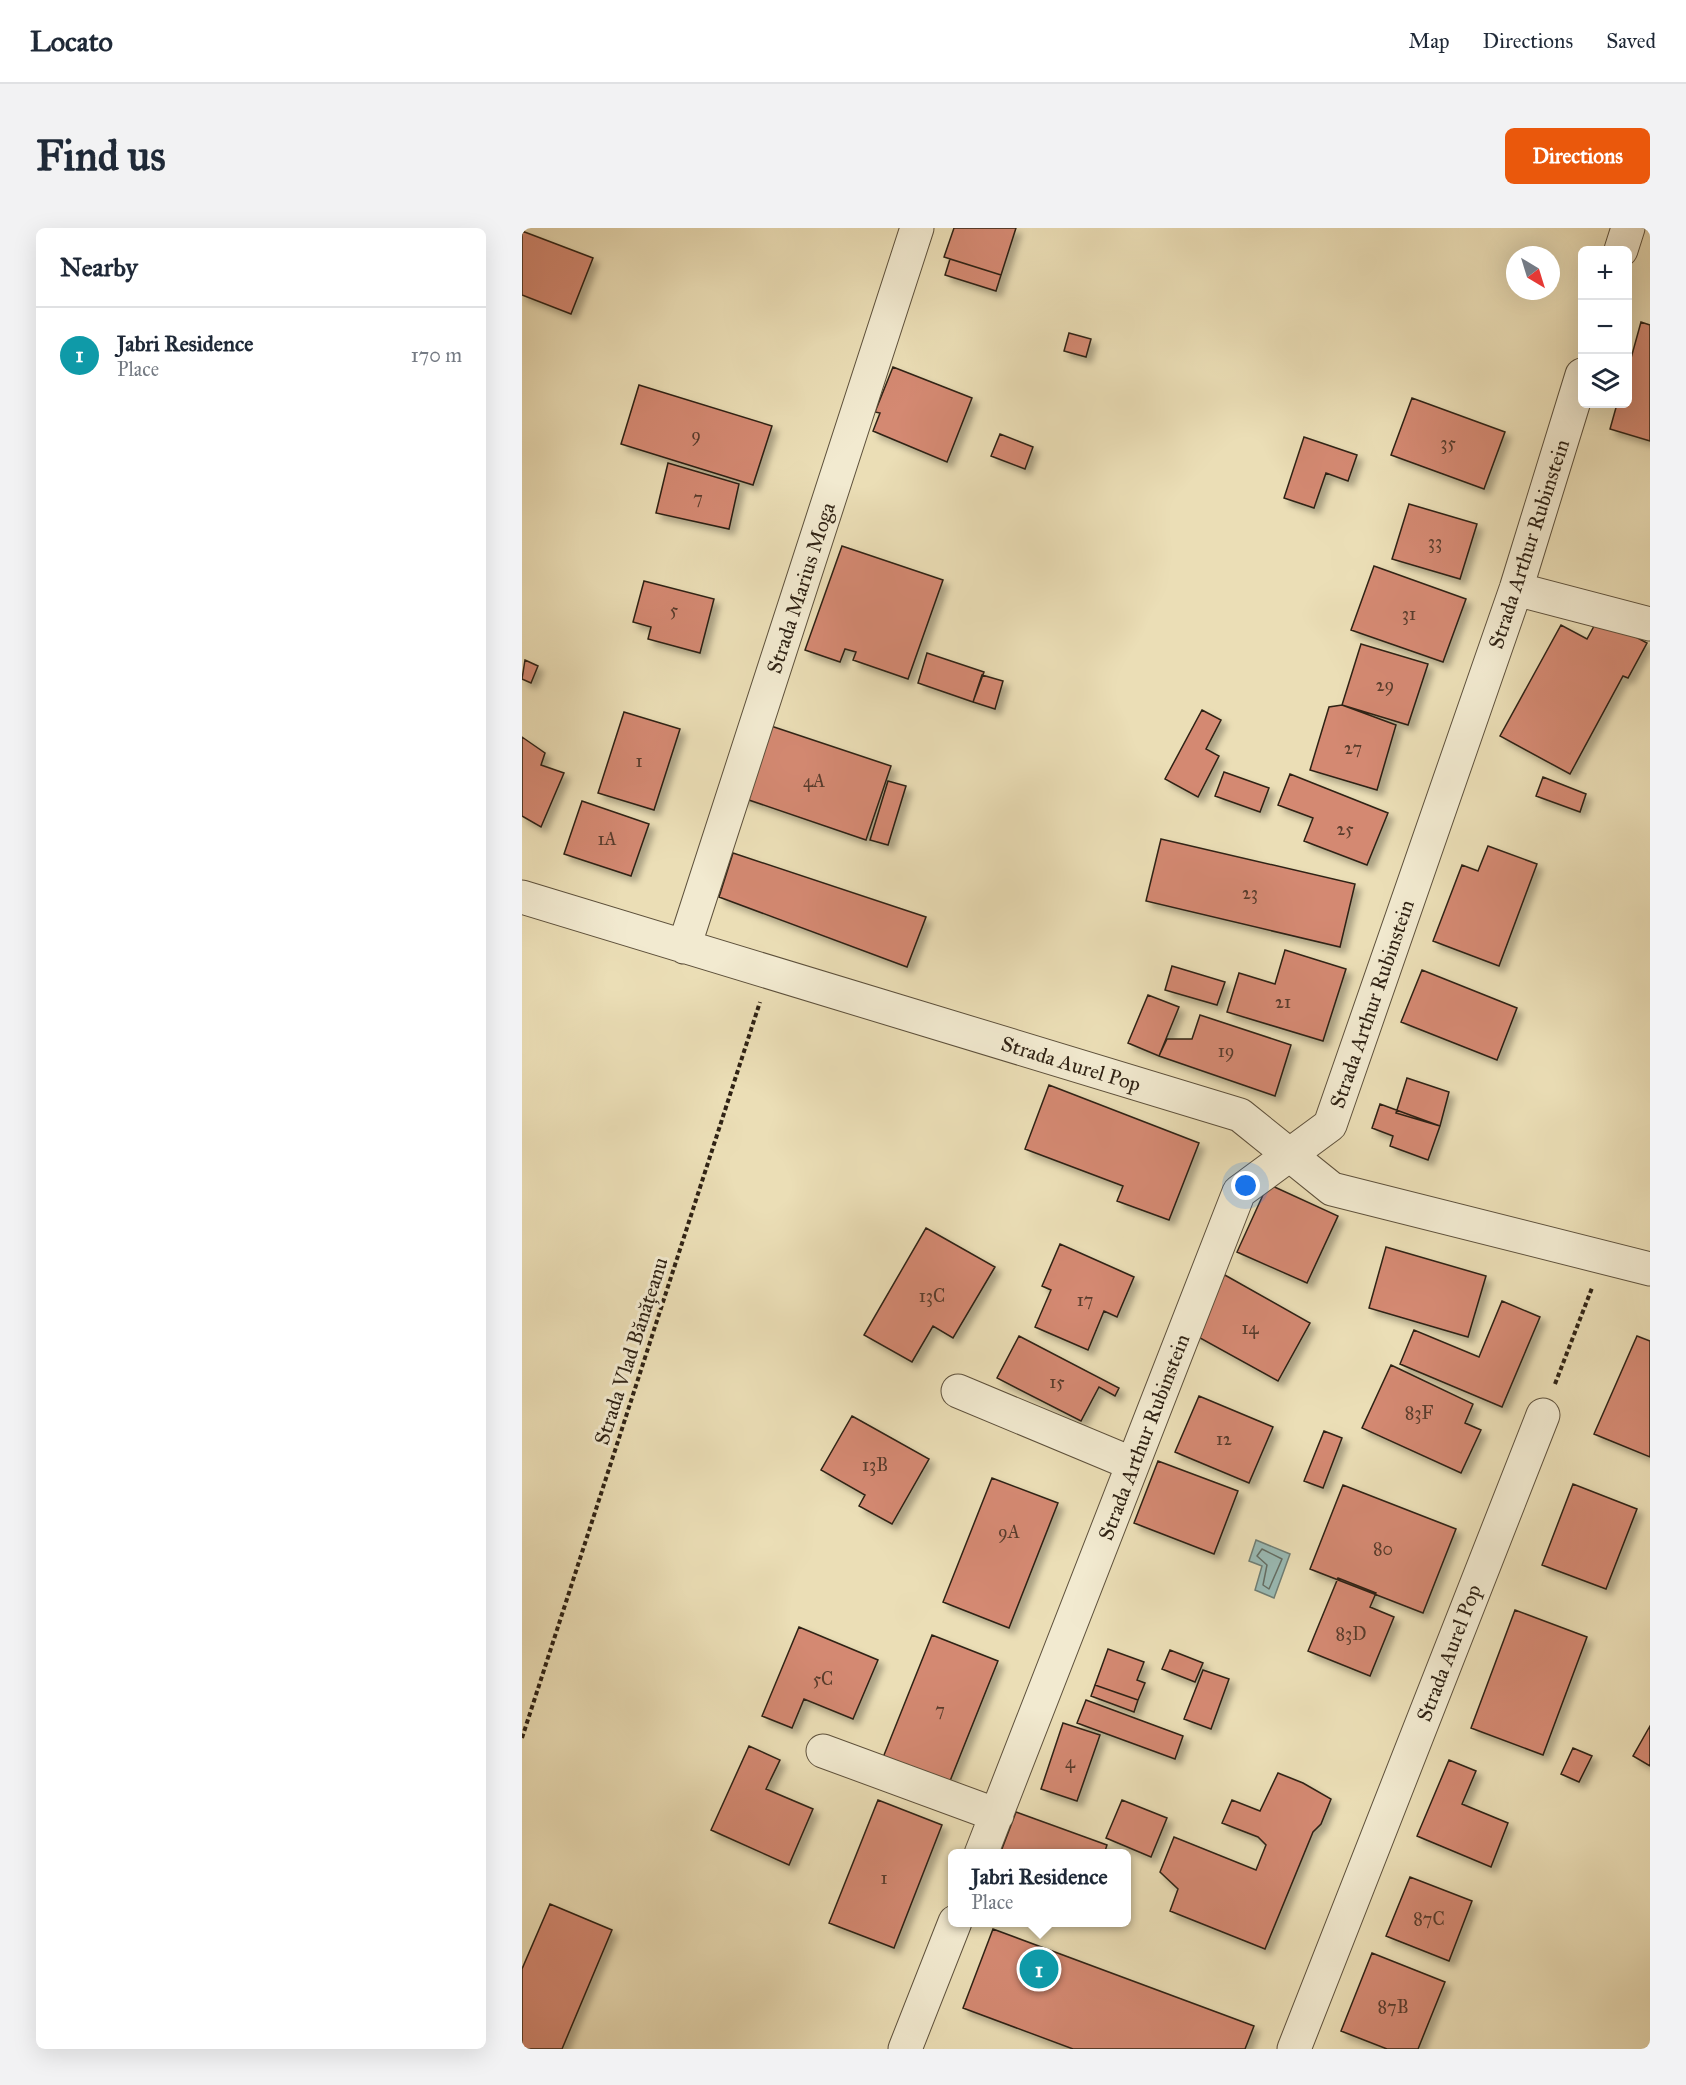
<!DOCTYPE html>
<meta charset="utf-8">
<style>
:root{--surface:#fff;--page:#f2f2f3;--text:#1f2937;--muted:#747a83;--line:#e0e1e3;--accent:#ea580c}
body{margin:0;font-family:"IM FELL Great Primer",serif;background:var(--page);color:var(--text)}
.controls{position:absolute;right:18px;top:18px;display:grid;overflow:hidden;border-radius:9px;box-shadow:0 6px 24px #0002}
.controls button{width:54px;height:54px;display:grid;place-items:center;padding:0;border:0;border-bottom:2px solid var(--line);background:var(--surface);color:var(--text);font:30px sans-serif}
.compass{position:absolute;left:984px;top:18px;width:54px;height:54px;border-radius:50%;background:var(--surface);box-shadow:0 6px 24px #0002;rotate:142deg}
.you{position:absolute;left:724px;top:958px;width:21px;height:21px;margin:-15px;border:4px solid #fff;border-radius:50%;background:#1a73e8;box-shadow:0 0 0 9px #1a73e833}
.badge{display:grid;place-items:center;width:39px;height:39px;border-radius:50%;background:var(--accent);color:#fff;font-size:20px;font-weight:700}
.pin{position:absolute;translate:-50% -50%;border:3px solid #fff;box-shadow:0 2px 6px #0006}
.popup{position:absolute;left:426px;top:1621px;width:183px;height:78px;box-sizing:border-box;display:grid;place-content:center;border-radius:9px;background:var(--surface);filter:drop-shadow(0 2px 4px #0005);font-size:20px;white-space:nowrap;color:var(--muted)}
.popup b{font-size:22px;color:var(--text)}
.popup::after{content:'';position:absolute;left:50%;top:100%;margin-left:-12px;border:12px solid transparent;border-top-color:var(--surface)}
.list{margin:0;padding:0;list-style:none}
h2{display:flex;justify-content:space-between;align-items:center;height:78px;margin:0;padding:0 24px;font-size:26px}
h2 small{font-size:20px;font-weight:400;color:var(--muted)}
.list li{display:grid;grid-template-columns:39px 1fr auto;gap:18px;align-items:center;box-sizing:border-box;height:96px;padding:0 24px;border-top:2px solid var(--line)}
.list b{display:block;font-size:22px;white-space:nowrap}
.list p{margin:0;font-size:20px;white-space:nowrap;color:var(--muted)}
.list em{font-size:20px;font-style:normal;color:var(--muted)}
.icon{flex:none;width:33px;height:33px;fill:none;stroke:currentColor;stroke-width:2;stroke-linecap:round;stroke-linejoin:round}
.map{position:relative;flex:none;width:1128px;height:1821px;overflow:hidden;border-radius:9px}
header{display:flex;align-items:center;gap:36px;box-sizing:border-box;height:84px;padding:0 30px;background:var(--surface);border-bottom:2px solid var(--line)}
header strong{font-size:28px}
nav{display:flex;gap:33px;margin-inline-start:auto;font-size:21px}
.intro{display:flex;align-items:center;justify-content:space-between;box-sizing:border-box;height:144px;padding:0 36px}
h1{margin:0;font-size:42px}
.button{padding:15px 27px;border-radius:9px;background:var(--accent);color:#fff;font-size:21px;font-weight:700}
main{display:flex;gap:36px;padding:0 36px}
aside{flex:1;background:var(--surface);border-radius:9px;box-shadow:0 6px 24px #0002}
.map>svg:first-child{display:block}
.water{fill:#9abbb5;stroke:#6f7e75;stroke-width:1.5}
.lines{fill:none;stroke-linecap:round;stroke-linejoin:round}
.shore{stroke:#646e64;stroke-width:1.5}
.building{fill:#d48972;stroke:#2f2214;stroke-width:1.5;filter:url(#shadow)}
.minor-casing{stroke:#5e513c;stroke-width:35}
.path{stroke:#2f2214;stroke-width:4;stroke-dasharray:4.5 3;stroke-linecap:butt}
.minor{stroke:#f2ead0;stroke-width:33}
.labels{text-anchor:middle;stroke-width:6;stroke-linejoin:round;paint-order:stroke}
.number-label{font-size:18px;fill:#583c2c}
.street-label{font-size:21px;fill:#2f2214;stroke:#f2ead0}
</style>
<header>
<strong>Locato</strong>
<nav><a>Map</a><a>Directions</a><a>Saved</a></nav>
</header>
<div class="intro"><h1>Find us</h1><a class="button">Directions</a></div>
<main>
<aside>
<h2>Nearby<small></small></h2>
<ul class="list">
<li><span class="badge" style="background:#0f9aa8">1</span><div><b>Jabri Residence</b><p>Place</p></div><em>170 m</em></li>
</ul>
</aside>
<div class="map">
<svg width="1128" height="1821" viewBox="0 0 1128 1821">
<defs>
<filter id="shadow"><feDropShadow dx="5.5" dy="5.5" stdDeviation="3" flood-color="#0004"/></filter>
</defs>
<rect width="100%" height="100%" fill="#ebdeb6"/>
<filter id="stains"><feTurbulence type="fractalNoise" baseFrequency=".00333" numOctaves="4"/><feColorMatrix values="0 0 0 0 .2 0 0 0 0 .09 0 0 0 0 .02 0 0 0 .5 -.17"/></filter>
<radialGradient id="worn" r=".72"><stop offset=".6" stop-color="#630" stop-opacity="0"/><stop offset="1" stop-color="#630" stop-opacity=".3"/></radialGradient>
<path class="water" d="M734,1312L768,1326L752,1370L733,1362L740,1338L727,1333Z"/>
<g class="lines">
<path class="shore" d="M740,1321L760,1331L747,1361L741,1357L745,1337L735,1328Z"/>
</g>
<path class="building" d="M432,0H494L479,47L422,29Z
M0,3L71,30L49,86L0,67Z
M428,31L479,47L474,63L423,47Z
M1119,94L1128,97V213L1088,201L1095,176H1106V141Z
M547,105L569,111L564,129L542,123Z
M371,139L450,170L425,234L351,203L358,185L353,184Z
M117,157L250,198L231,257L99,216Z
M890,170L983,204L962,261L869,227Z
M478,206L511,219L503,241L469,228Z
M782,209L835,227L826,253L804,245L792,280L762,270Z
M146,235L217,256L207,301L134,285Z
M887,276L955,296L938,351L870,331Z
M320,318L421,352L386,451L331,432L334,424L323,421L318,434L283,422Z
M852,338L944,371L921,434L829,402Z
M122,353L192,371L178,425L126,411L129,399L111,394Z
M1077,389L1125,415L1106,450L1101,448L1048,546L978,508L1039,397L1065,411Z
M839,416L906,436L886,497L820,477Z
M405,425L462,444L451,474L396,455Z
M3,432L16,438L9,455L0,451Z
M460,447L481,453L473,481L451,474Z
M820,477L874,497L855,562L788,542L807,479Z
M680,482L699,492L684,521L697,528L676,569L643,551Z
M102,484L158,501L132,582L76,565Z
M240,495L369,538L344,612L215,568Z
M0,509L23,525L19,537L42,545L19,599L0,588Z
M702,544L747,560L738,584L693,568Z
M768,546L866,585L845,637L782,613L791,590L756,577Z
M1021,549L1064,566L1058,584L1014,568Z
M366,553L384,558L366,617L348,612Z
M60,573L127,596L109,648L42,626Z
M639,611L833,656L818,719L624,673Z
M966,618L1015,636L977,738L911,713L940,637L956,643Z
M211,625L404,689L385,739L197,669Z
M763,722L824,741L801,813L705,784L717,745L753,756Z
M650,738L703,754L695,777L643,762Z
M900,742L995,780L975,832L879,794Z
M626,767L657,779L637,828L606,815Z
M678,787L769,817L753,868L637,828L645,811H670Z
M885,850L927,864L918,898L874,885Z
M527,857L677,915L647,992L595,973L601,958L503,921Z
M858,876L918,898L906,932L868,918L871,908L850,900Z
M746,956L816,988L785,1055L715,1024Z
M404,1000L473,1039L431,1110L411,1098L390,1134L342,1107Z
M538,1016L612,1049L595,1089L582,1083L566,1122L513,1099L529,1062L520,1058Z
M864,1019L964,1048L946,1109L847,1080Z
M701,1046L788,1095L756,1153L669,1105Z
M980,1073L1018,1089L980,1179L878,1136L892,1102L957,1129Z
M497,1108L597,1160L593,1168L577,1159L559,1193L475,1150Z
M1115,1108L1128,1113V1229L1072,1206Z
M869,1137L951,1176L943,1195L959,1202L939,1245L840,1200Z
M677,1168L751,1199L727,1255L653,1224Z
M330,1188L407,1231L370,1296L337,1278L343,1267L299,1242Z
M802,1203L820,1210L801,1260L782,1253Z
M636,1233L716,1263L692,1326L612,1295Z
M470,1250L536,1275L487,1400L421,1374Z
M1051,1256L1115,1281L1084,1361L1020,1337Z
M821,1257L934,1301L901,1385L788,1341Z
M816,1350L854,1365L848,1379L872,1389L848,1448L786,1423Z
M993,1382L1065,1409L1021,1527L949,1500Z
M277,1399L356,1432L331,1491L282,1471L270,1500L240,1488Z
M410,1407L476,1433L426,1558L360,1532Z
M586,1421L622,1434L615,1452L623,1455L616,1472L573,1457Z
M648,1422L681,1435L673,1454L640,1441Z
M681,1442L707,1451L689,1501L662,1491Z
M573,1457L616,1472L612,1484L569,1468Z
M564,1472L661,1508L653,1531L555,1495Z
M541,1495L578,1507L555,1573L519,1561Z
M1128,1498V1538L1111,1528Z
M227,1518L258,1532L244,1561L291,1581L267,1637L189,1602Z
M1051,1520L1070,1528L1057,1554L1039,1546Z
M927,1532L954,1543L940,1576L986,1595L969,1639L895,1608Z
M756,1545L781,1555L809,1571L799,1596L791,1604L743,1721L648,1683L656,1661L638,1644L652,1609L734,1642L744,1617L736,1609L700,1595L710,1572L738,1583Z
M356,1572L420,1597L372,1720L307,1695Z
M600,1572L645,1590L629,1629L584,1610Z
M494,1584L585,1617L582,1626H478Z
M888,1649L950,1673L927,1733L864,1708Z
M28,1676L90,1702L40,1821H0V1741Z
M471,1701L732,1798L723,1821H551L441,1780Z
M850,1725L923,1754L896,1821H865L819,1803Z"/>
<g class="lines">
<defs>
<path id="minor" d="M1099,22L1106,0
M994,361L1128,396
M0,669L718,887L810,961L1128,1041
M162,719L395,0
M436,1163L611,1236
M301,1523L475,1587
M459,1626L717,964L808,897L994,361L1060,147
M383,1821L433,1694
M772,1821L1021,1187"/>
</defs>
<use href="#minor" class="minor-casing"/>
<path class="path" d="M1033,1156L1070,1060
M0,1510L238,774"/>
<use href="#minor" class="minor"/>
</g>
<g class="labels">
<g class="number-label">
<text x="174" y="213">9</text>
<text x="926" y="221">35</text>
<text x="176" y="276">7</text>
<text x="913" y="320">33</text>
<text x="152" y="388">5</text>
<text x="887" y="392">31</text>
<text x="863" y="463">29</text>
<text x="831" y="526">27</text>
<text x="117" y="539">1</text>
<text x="292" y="559">4A</text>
<text x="823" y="607">25</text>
<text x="85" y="617">1A</text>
<text x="728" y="671">23</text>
<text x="761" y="780">21</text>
<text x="704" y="829">19</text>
<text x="410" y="1074">13C</text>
<text x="563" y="1078">17</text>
<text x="728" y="1106">14</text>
<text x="535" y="1160">15</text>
<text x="897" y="1191">83F</text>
<text x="702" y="1217">12</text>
<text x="353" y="1243">13B</text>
<text x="487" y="1310">9A</text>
<text x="861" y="1327">80</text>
<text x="829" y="1412">83D</text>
<text x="301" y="1457">5C</text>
<text x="418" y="1488">7</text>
<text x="548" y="1540">4</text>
<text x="362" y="1656">1</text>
<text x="907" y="1697">87C</text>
<text x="871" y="1785">87B</text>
</g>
<g class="street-label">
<text transform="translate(1007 316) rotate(-72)" y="7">Strada Arthur Rubinstein</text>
<text transform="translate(279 360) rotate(-72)" y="7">Strada Marius Moga</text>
<text transform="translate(850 776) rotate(-71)" y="7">Strada Arthur Rubinstein</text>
<text transform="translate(549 836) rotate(17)" y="7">Strada Aurel Pop</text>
<text transform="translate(109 1123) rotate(-72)" y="7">Strada Vlad Bănățeanu</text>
<text transform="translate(622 1209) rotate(-69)" y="7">Strada Arthur Rubinstein</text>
<text transform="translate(927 1425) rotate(-69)" y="7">Strada Aurel Pop</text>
</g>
</g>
<rect width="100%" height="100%" filter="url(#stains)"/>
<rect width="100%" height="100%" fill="url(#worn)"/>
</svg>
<div class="controls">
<button>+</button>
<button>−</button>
<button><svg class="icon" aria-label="layers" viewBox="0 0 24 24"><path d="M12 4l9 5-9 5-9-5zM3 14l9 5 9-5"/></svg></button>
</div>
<svg class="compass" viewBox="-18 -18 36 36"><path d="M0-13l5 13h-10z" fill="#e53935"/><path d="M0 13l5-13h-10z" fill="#747a83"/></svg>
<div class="you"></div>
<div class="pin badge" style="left:517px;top:1741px;background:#0f9aa8">1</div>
<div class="popup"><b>Jabri Residence</b>Place</div>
</div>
</main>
